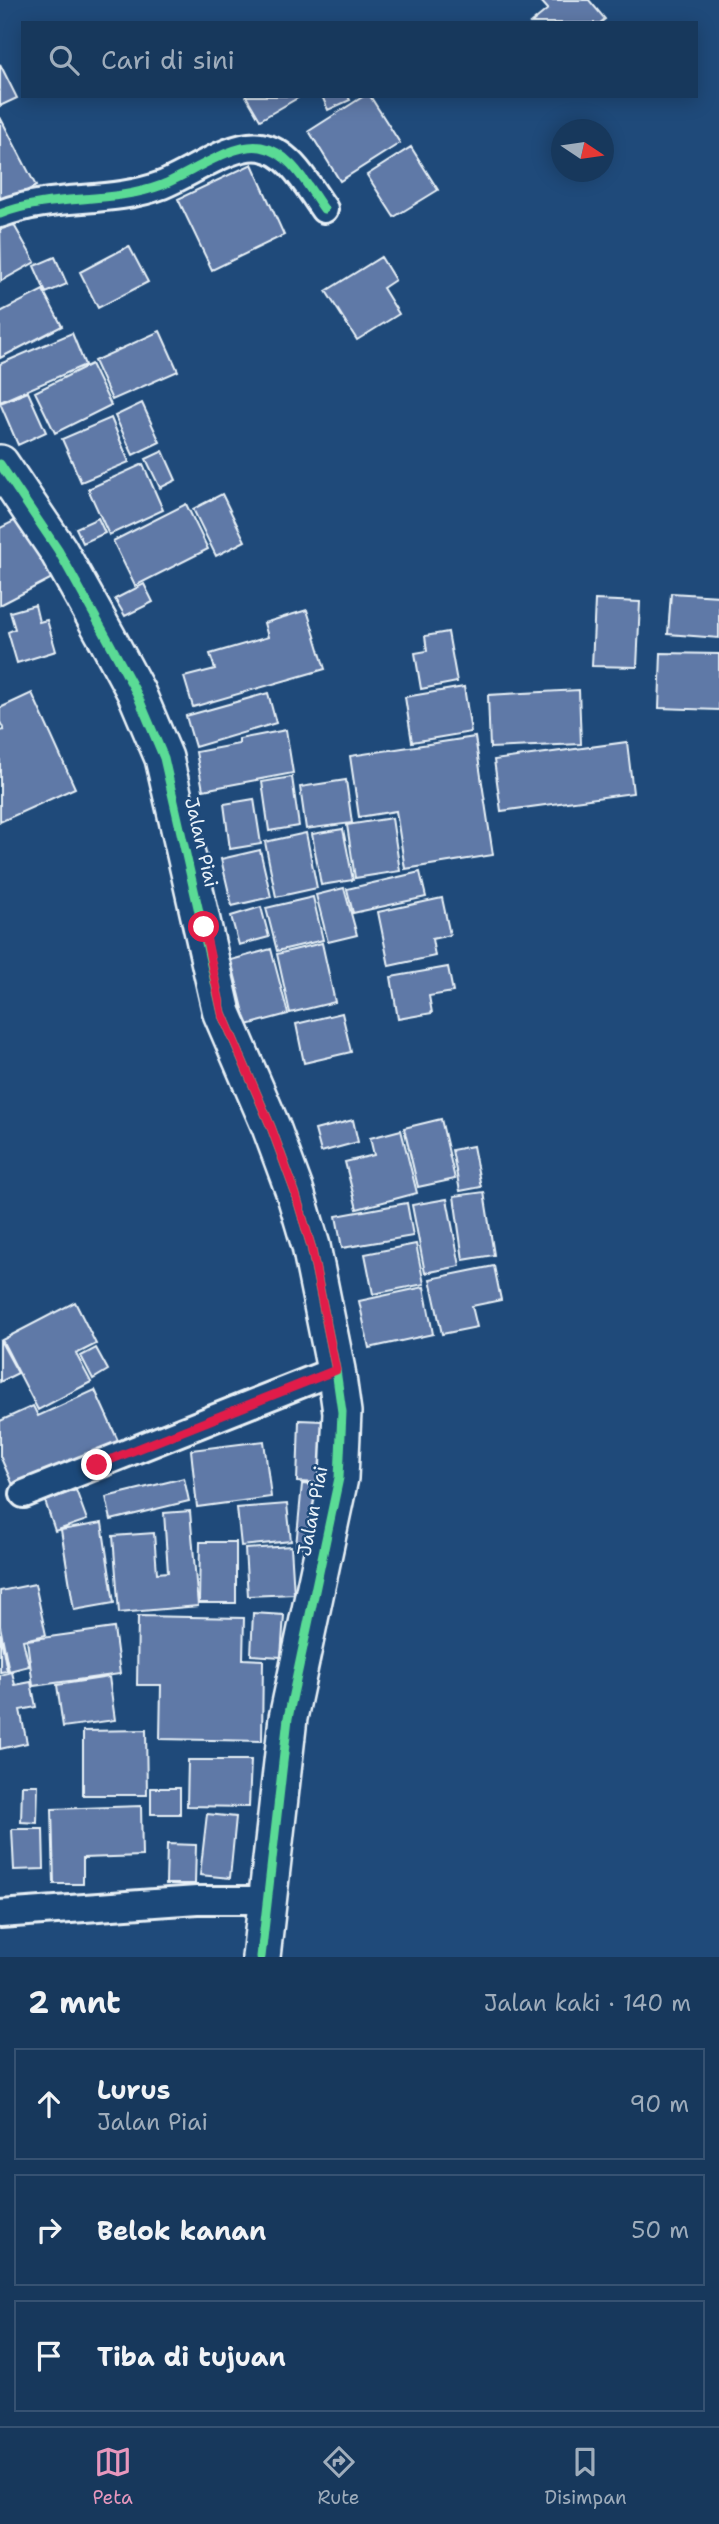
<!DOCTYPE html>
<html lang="id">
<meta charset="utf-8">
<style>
:root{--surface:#17385c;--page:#203f62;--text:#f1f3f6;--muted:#9eacbb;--line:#365272;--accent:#e797bd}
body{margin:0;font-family:"Shantell Sans",sans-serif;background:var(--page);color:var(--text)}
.compass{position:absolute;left:551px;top:119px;width:63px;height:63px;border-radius:50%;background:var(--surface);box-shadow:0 4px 18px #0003;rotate:103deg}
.stop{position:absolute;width:21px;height:21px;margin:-16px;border:5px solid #e11d48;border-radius:50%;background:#fff}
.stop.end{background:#e11d48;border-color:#fff;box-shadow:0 2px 7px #0008}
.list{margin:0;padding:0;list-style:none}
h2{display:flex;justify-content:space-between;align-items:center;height:91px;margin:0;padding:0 28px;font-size:30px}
h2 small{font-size:23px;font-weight:400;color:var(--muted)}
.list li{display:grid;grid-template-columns:46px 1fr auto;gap:21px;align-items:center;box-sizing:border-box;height:112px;margin:0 14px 14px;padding:0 14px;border:2px solid var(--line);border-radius:0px}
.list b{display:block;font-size:26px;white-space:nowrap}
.list p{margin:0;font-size:23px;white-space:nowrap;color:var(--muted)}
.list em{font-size:23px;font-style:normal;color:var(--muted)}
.icon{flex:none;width:38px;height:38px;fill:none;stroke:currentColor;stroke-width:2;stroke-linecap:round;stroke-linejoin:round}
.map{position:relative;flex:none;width:719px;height:1957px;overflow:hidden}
.search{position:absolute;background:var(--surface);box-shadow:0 4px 18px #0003;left:21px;right:21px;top:21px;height:77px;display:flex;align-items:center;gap:18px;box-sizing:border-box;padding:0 24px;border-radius:0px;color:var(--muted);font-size:26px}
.sheet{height:469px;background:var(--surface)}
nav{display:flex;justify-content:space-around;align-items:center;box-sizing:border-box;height:98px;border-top:2px solid var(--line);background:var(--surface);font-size:19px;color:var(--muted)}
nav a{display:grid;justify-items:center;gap:4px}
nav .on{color:var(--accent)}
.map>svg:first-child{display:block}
.building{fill:#5e79a7;stroke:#e8f1f8;stroke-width:2}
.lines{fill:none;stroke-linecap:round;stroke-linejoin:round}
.street-casing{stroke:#e8f1f8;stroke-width:32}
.secondary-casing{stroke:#e8f1f8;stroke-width:42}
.street{stroke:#1f4a7a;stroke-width:26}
.secondary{stroke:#1f4a7a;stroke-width:37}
.cycleway-casing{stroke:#1f4a7a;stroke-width:13}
.cycleway{stroke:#5adb95;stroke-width:9}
.route{stroke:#e11d48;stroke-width:9}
.labels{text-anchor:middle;stroke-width:5;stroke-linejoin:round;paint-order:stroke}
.street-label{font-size:19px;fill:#e8f1f8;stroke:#1f4a7a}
</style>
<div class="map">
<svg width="719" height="1957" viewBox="0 0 719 1957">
<rect width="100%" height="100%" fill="#1f4a7a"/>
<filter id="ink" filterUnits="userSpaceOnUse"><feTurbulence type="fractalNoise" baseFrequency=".0143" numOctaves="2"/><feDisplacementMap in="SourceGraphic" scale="14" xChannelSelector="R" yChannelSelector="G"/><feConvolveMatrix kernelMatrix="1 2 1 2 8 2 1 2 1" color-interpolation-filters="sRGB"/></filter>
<g filter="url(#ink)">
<path class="building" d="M540,0H589L605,19L600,23H531L548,9Z
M0,64L17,98L0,106Z
M246,96H301L260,120Z
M322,96H348L350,100L328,110Z
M364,96H370L400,143L340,181L309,131Z
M0,117L36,186L0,205Z
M411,147L438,190L394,217L367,175Z
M252,164L284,235L212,270L178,199Z
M10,218L35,262L1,281L0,224Z
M129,246L148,282L98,308L80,272Z
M55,257L67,284L46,293L34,266Z
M381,257L395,280L383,288L399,314L357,340L326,291Z
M43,290L62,326L0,358V312Z
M160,331L178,371L112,400L94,361Z
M72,333L85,365L0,402V364Z
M91,364L111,405L55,433L35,392Z
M28,392L46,432L18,445L0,403Z
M142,403L160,442L133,455L115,416Z
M111,418L129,462L81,482L62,439Z
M163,451L176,480L160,488L146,459Z
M143,464L163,510L109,535L88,489Z
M222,494L245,541L216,556L193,509Z
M186,504L208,549L135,586L113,541Z
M26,515L56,576L0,605V528Z
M98,518L105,533L83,543L76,528Z
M144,584L153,602L125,616L115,599Z
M671,593L719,596V638L668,634Z
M595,600L640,602L637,667L592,666Z
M35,605L39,622L47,620L56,651L17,663L8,632L15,629L10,612Z
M307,610L325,669L193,707L184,677L215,669L210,654L268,637L264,623Z
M448,632L457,682L421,689L415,653L427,651L425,636Z
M661,653L719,654V710L659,708Z
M464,687L471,732L412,742L405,697Z
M579,690L581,744L490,748L488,695Z
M32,693L75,788L0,822V731L4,730L0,722V708Z
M268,693L276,723L195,747L186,716Z
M286,730L293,773L203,790L196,752L239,744V739Z
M475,737L493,855L405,869L396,811L359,817L350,756Z
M627,742L633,793L501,811L494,760Z
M292,777L299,826L269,831L262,782Z
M346,780L352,823L306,829L300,787Z
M254,799L261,844L230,849L224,804Z
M392,818L400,871L355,878L347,825Z
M343,829L353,880L321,885L312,834Z
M306,833L317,888L276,897L265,842Z
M260,850L271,897L232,906L221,859Z
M420,872L426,897L353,913L347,889Z
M344,888L357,935L328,942L316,895Z
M313,897L323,940L277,951L266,908Z
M442,898L450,935L432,939L435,956L389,966L378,912Z
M261,907L269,937L239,945L231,916Z
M322,943L335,1002L290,1013L277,954Z
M271,949L288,1014L247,1025L231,960Z
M448,967L453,992L429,996L432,1013L398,1019L391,977Z
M342,1013L351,1052L304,1063L296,1024Z
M441,1119L455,1179L418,1187L404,1128Z
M353,1120L358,1142L321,1152L315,1130Z
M401,1130L417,1193L357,1209L345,1162L374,1155L370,1138Z
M473,1146L481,1187L460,1191L452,1150Z
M484,1192L494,1255L463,1260L454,1196Z
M447,1199L460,1266L425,1273L412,1205Z
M407,1203L413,1236L342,1248L336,1216Z
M416,1244L424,1284L373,1294L365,1254Z
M494,1266L501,1300L472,1306L477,1327L442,1334L430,1279Z
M424,1287L433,1334L369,1348L359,1301Z
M75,1302L96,1344L76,1354L91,1382L38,1410L2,1340Z
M0,1340L18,1373L0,1382Z
M96,1348L108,1370L93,1379L81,1356Z
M95,1390L120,1445L16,1492L0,1456V1421L33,1406L38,1416Z
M299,1420L323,1421L321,1483L297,1482Z
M264,1441L271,1497L197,1507L191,1450Z
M184,1478L189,1501L111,1520L106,1497Z
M302,1484L324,1486L318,1548L296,1546Z
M76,1490L87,1520L55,1531L45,1501Z
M287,1504L291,1541L241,1546L237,1508Z
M190,1511L198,1606L119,1613L113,1536L154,1533L157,1573L168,1572L164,1513Z
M102,1523L114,1603L74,1610L61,1530Z
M200,1542H236V1603H199Z
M291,1546L294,1594L248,1596L245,1549Z
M35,1584L46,1635L23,1640L29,1666L9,1671L0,1626V1591Z
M253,1613L284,1615L281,1657L251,1655Z
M138,1616L244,1618L243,1659L263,1660L262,1741L160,1739L161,1685H137Z
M114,1628L120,1674L33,1686L27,1640Z
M0,1633L7,1671L0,1672Z
M12,1672L15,1685L31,1682L36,1707L20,1710L27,1743L0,1749V1675Z
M109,1677L115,1720L63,1727L57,1685Z
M146,1730L147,1795H83V1731Z
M188,1760H251L249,1807L187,1806Z
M22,1785H38L37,1823L21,1822Z
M151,1788H180V1814H151Z
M141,1806L142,1856L83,1858V1884H54L52,1809Z
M207,1814L236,1817L230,1878L200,1875Z
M12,1829H43L44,1869L14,1870Z
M167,1844L196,1845L195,1884H166Z"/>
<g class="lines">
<defs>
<path id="street" d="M0,214C53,193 109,205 162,185C190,174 233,142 261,147C291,152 308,187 324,209
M24,1494L336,1370
M0,1914L197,1900H266"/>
<path id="secondary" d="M0,464L58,550L107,638L136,692L164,758L222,1013L271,1127L295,1192L311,1246L336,1370L342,1412L339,1478L288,1718L261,1957"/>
</defs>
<use href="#street" class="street-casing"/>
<use href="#secondary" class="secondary-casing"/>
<use href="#street" class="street"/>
<use href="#secondary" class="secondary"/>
<defs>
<path id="cycleway" d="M0,214C53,193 109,205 162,185C190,174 233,142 261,147C291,152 308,187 324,209
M0,464L58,550L107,638L136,692L164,758L222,1013L271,1127L295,1192L311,1246L336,1370L342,1412L339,1478L288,1718L261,1957"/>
</defs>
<use href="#cycleway" class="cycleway-casing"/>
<use href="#cycleway" class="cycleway"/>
</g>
</g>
<g class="lines" filter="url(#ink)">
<path class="route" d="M97,1465L336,1370L311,1246L295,1192L271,1127L222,1013L204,927"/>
</g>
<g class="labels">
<g class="street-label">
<text transform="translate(202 842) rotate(77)" y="7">Jalan Piai</text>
<text transform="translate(312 1511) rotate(-79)" y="7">Jalan Piai</text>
</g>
</g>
</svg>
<svg class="compass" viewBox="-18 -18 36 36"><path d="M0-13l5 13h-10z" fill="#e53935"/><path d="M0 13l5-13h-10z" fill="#9eacbb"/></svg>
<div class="stop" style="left:204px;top:927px"></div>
<div class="stop end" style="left:97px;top:1465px"></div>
<div class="search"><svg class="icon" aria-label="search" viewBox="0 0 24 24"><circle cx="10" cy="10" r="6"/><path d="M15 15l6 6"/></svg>Cari di sini</div>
</div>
<section class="sheet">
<h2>2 mnt<small>Jalan kaki · 140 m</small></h2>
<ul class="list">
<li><svg class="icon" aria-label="ahead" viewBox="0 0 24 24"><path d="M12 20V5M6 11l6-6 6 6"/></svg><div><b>Lurus</b><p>Jalan Piai</p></div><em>90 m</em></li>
<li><svg class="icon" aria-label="right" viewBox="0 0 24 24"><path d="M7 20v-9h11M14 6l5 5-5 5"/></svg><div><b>Belok kanan</b></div><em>50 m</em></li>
<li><svg class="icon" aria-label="arrive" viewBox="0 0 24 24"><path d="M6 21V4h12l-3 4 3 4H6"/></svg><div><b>Tiba di tujuan</b></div></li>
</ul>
</section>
<nav>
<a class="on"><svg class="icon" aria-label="map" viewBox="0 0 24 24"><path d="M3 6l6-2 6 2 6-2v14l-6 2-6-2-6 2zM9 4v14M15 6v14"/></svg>Peta</a>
<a><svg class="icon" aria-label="directions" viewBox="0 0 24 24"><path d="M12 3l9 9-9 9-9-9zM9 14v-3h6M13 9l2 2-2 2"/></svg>Rute</a>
<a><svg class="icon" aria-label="saved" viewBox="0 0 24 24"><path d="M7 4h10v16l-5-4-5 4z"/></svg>Disimpan</a>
</nav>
